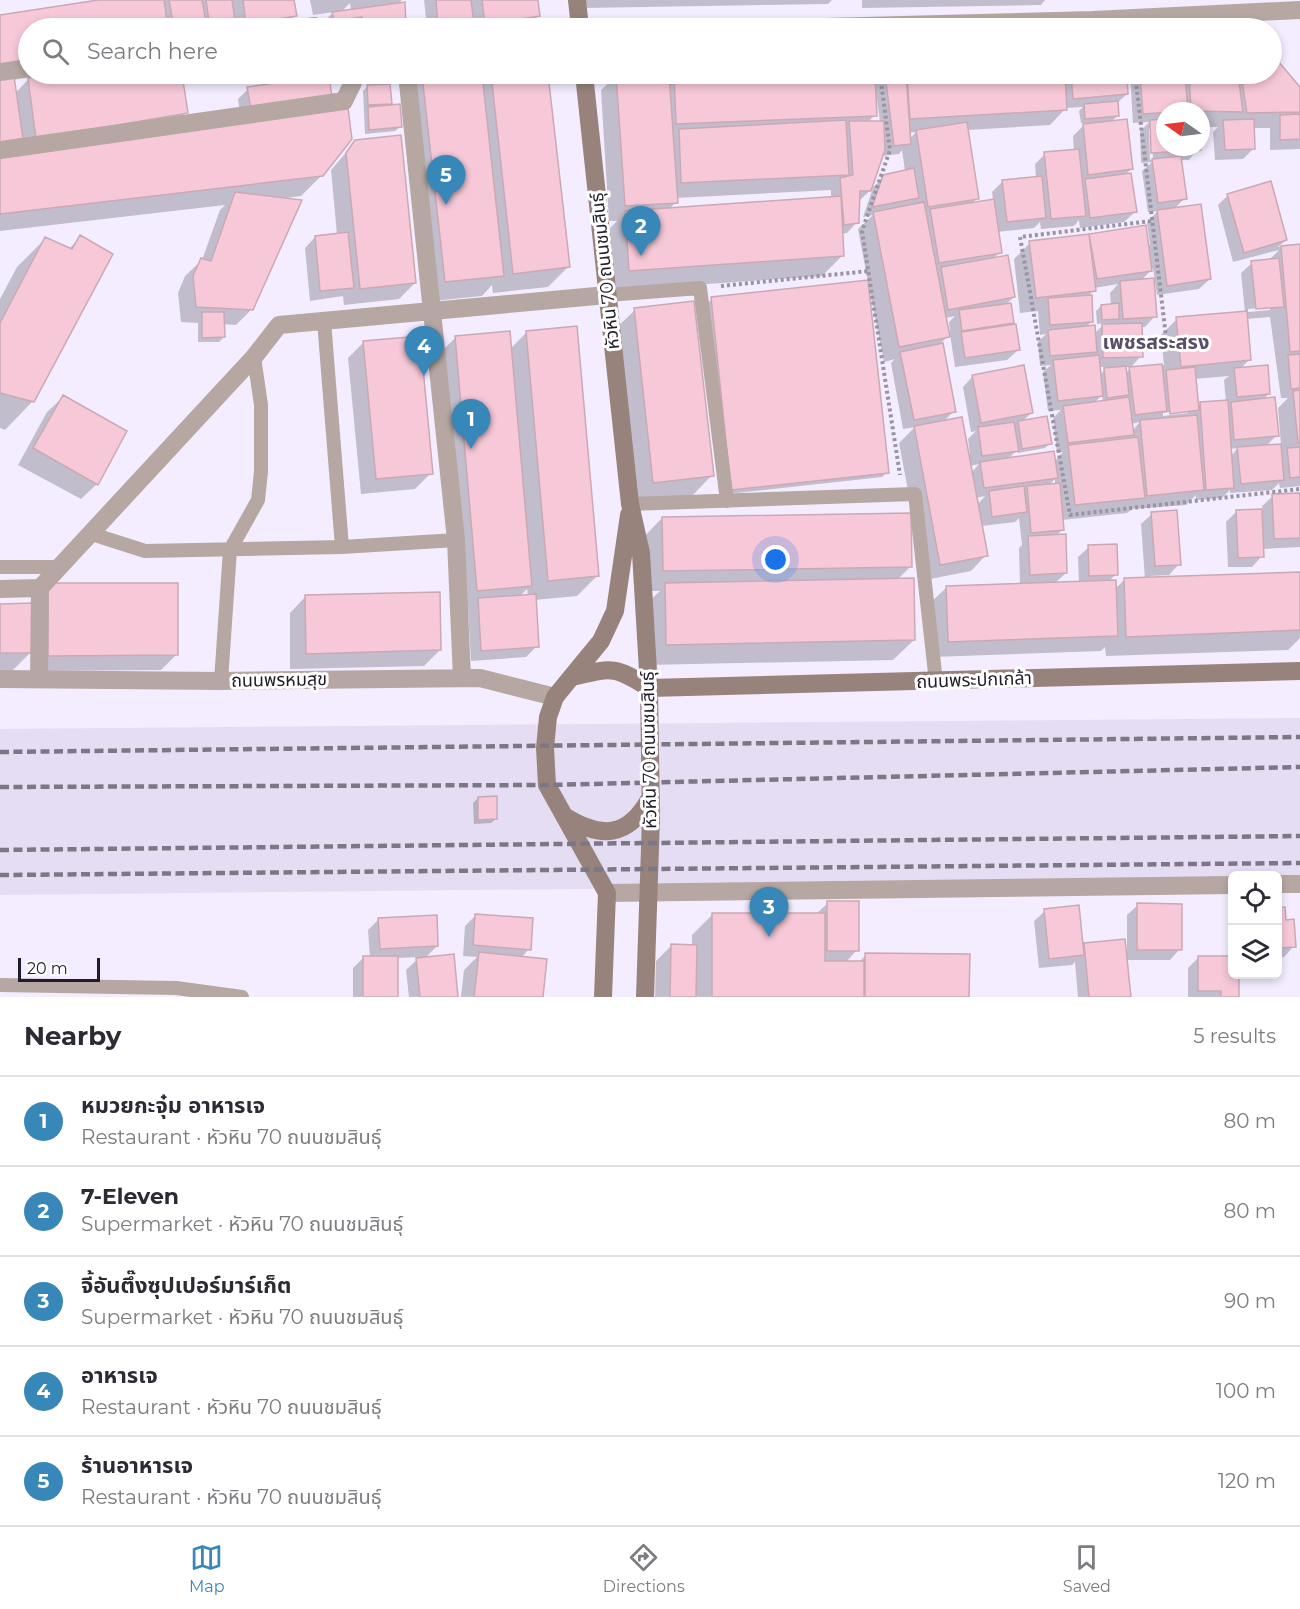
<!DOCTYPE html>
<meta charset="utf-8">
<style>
:root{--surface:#fff;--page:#f2f2f3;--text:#2b2b33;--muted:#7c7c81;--line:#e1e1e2;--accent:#3787b9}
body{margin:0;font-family:Montserrat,"Noto Sans Thai",sans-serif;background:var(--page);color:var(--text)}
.controls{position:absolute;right:18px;bottom:18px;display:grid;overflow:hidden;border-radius:9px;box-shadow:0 3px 9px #0003}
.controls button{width:54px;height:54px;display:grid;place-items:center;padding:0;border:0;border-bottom:2px solid var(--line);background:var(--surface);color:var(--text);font:30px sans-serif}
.compass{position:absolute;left:1156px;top:102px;width:54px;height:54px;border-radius:50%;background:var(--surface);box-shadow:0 3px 9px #0003;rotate:284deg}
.scale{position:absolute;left:18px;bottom:15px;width:82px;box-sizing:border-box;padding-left:6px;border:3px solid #211d28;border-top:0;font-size:16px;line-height:21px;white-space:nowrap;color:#211d28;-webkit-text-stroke:4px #fff;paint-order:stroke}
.you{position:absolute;left:776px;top:560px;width:21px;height:21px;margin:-15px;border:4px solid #fff;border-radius:50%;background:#1a73e8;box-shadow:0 0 0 9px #1a73e833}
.badge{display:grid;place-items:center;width:39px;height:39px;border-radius:50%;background:var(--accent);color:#fff;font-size:20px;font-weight:700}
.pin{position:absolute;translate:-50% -50px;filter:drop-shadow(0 2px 3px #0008)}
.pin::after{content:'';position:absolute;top:32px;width:21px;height:18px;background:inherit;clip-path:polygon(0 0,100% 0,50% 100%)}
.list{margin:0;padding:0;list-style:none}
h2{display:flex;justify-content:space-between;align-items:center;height:78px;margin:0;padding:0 24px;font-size:26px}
h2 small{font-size:20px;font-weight:400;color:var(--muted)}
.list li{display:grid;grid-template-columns:39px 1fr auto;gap:18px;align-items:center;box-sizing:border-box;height:90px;padding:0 24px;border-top:2px solid var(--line)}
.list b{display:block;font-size:22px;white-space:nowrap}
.list p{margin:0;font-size:20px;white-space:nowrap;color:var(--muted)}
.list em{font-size:20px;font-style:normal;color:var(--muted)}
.icon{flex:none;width:33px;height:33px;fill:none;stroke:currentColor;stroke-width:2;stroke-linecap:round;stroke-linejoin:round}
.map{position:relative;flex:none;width:1300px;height:997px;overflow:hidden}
.search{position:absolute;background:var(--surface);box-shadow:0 3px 9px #0003;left:18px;right:18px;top:18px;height:66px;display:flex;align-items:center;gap:15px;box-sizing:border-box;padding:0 21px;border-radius:33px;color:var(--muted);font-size:22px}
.sheet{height:528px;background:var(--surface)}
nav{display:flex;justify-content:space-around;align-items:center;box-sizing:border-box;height:84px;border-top:2px solid var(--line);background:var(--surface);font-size:16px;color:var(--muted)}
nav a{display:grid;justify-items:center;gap:3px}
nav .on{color:var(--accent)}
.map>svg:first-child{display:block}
.built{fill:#e5ddf3}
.shadow{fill:#0003;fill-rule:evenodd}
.building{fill:#f6c8d8;stroke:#caa9b4;stroke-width:1.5}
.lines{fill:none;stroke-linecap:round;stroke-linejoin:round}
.path{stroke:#9994a3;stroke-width:4;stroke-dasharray:3 3;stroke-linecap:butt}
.lane{stroke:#b6a7a2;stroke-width:14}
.street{stroke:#b6a7a2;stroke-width:18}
.secondary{stroke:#98837c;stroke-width:18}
.rail{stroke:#7c7785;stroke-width:4.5;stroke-dasharray:9 4.5;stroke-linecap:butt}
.labels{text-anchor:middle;stroke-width:6;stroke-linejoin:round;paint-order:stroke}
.street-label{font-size:18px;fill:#211d28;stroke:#fff}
.neighbourhood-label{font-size:20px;font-weight:bold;fill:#574e67;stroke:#fff}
</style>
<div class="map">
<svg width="1300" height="997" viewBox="0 0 1300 997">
<rect width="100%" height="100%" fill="#f3edff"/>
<path class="built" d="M1300,718V881L1278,876H1232V882L0,895V729Z"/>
<path class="shadow" d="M108,0H293L295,16L285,26L269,28H236L235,26L233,28H28V74H181L186,112L170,128L322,175L301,196L286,198L252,309L236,325L223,324L224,337L219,342H198V323L181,322L178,293L185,276L202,260L220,210L225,205L0,231V17ZM31,77L15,93L13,80Z
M310,0H402L398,4L405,25L401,28H323L322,23L334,12L313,15ZM350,3L351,10L341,12Z
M424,0H536L538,16L525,28H427Z
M583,0H832L828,4L583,8Z
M862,0H1045L1041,5L862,8Z
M1272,56L1300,89V149L1270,150V128H1253L1254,148L1243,159L1215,160L1213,132L1218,127H1201V111H1165V147H1199L1189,160H1180L1185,198L1174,209L1210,279L1199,289L1157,295L1153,268L1141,281L1155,316L1145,327H1140L1141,356L1131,367H1124L1125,374L1130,369L1164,365L1161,335L1177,319L1245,312L1241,273L1252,263L1268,261L1279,250L1233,262L1218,205L1228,195L1286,240L1278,247L1300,245V486L1280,488L1279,483L1272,490L1230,493V490L1222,498L1196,500V495L1186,505L1132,509L1127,513L1062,520L1063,529L1056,536L1066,573L1055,583H1079L1078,557L1089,547L1116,574L1109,581L1115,589L1124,580L1145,579L1141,524L1152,514L1179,564L1169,575L1150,576V579L1300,573V638L1288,650L1106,656L1105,647L1101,651L932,657L930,603L946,588L1020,585L1019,548L1022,545L1019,518L1015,522L981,526L986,555L971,571L925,580L899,443L915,427L903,429L891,363L895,359L884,362L870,292H868L887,472L882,477L727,494L707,304L712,299L868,282L858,229L873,215L863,217L873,188L859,201L857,222L847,233L842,234L843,255L822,276L608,291L605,233L617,221H609L601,90L617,75L668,74V78L672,74H1125L1127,94L1116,104L1118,115L1111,122L1131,169L1125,175L1135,212L1124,222L1080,228L1079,220L1074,226L1041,229L1040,222L1034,228L997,232L1000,252L993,259L1014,297L1005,305H1009L1018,350L1007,360L955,367L950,334L941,343L954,411L943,422L968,455L970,454L968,439L976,431L971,432L963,387L973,376L1032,412L1022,422L1050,443L1045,448L1018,453L1017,450L1008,459L1054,462L1063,452L1057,453L1053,418L1061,410L1048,411L1043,372L1051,365L1040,366L1038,342L1046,334L1040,335L1038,311L1020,313L1014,259L1030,243L1089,235L1150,245L1147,222L1158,211L1148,212L1142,171L1152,162L1141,163L1140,132L1149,122L1133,123L1130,74H1272ZM877,99L880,122H868L875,115L874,100ZM1083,107L1079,111L1081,123H1086L1073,136L1074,151L1045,154L1035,164L1036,178L1003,181L992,192L993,200L972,204L977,198L967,130L1050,125L1066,108ZM1149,129H1152L1153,160H1150ZM916,132L909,140L908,133ZM902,150L905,171L884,177L870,190L882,156L899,154ZM831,190V198L669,209L676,202V198ZM1118,284L1110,293L1111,305L1101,306L1096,311L1097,324L1105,323L1094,334L1085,328L1092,321L1090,295L1094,288ZM1270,307V310L1248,312V309ZM955,316L949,322L950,333L948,334L945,318ZM1270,317L1281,398H1288L1278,408L1281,445L1266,446L1277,435L1262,400L1269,394L1240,369L1250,359L1246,319ZM1099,367H1107L1100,375ZM1229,376L1224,380L1226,402L1201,404L1198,407L1194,379ZM1102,395L1103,402L1094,403ZM1188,410V413L1163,416V413ZM1140,422L1132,431L1131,424ZM1238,448L1231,456L1230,449ZM979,464L971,473L970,466ZM1055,479V485L1048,486ZM985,496L977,505L976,498Z
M446,74H480L481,79L487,74H547L568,267L548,287L493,293L492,285L482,296L424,302L402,97L422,76Z
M389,85L390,105L400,127L395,131L365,134L363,91L367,87Z
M248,89L320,108L241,120L238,99Z
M356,141L415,283L399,299L344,305L343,296L310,301L305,248L315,237L337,235L331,170Z
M80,237L33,401L5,430L0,428V299L17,267L45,239L69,249Z
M635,310L712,475L692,496L633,503L614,330Z
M527,332L597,576L577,596L534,600L537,646L526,657L471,661L468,610L435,358L455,338L510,349ZM527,589L528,596L519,597Z
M364,342L431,473L415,489L361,494L348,358Z
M63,397L97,484L81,499L18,465L47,412Z
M1300,495V547L1262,549V556L1252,567H1228L1226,522L1237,511L1263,510L1262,506L1273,496Z
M662,518L910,567L897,580L914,640L893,660L646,665L645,605L660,591H643L642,539Z
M305,597L440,650L424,666L290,669V613Z
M0,605H33L176,655L161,670L33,671V650L10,673H0Z
M478,798L496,819L491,823L474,824L473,803Z
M828,903L857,950L845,963H858L866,955H968V997H655L656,961L672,945L692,946V935L712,915L817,913Z
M1138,905L1180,949L1170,960H1126L1129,997H1078L1075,962L1072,965L1039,968L1034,921L1045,911L1083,945L1124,941L1125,953L1127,952V915Z
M1278,909H1283L1284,921L1294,946L1284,957H1278Z
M475,916L529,949L521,958L545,961L541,997H461L464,970L477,957L463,956L465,926Z
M379,919L437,946L424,959L453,956L457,997H409L406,970L420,957L397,958L396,997H353V968L363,958H370L368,930Z
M1232,919V975H1238V997H1188V968L1199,957H1232L1229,923Z"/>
<path class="building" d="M98,0H164L168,28H28V61L0,65V15Z
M169,0H202L207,28H174Z
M206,0H232L236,28H210Z
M243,0H294L297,16L246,24Z
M436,0H471L474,24L438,27Z
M482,0H538L540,16L485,24Z
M405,2L406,26L367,28L362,17L334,21L332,12Z
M1272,54L1300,87V112L1247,113L1241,74H1272Z
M57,74H182L188,113L36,139L28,78Z
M482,74L504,276L445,282L422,75Z
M491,74H548L570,267L513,274Z
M616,74H669L678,203L625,206Z
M674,74H875L877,116L676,124Z
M885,74H906L911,144L894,146Z
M907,74H1065L1067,110L910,119Z
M1071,74H1127L1128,94L1073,99Z
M1140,74H1185L1188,111L1143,114Z
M1189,74H1238L1243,112L1191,111Z
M329,75L332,98L251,110L247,87Z
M14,76L23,139L0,142V78Z
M390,84L392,104L368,105L367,85Z
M1118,101L1119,116L1085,119L1084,104Z
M400,104L402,127L369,130L368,107Z
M348,108L352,139L323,176L0,214V158Z
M1300,114V139L1280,140V115Z
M1127,119L1133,169L1088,175L1083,124Z
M1165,119V147H1201V150L1151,153L1150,120Z
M1254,119L1255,149L1225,150L1223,120Z
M846,120L849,175L681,183L679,129Z
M849,121H884L885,150L871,191H860L859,223L844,225L840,178L853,175Z
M967,122L979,199L928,207L916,130Z
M401,135L416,283L360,289L346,153L355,140Z
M1079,149L1086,216L1051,219L1044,152Z
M1181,156L1187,199L1158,203L1152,159Z
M914,168L919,198L872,207L883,175Z
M1131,173L1137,212L1090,218L1085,179Z
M1042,176L1046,218L1007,222L1002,180Z
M1271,181L1287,240L1244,253L1227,194Z
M235,192L302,200L253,310L196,307L193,276L201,258L211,261Z
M841,196L844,256L629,271L625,211Z
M994,199L1002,253L939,263L930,209Z
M924,202L950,337L899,347L873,212Z
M1201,204L1211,279L1167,286L1157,210Z
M1146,225L1152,271L1097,279L1089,234Z
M348,232L354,288L320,291L315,236Z
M1089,234L1096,291L1036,298L1029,241Z
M80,235L113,254L34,402L0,393V323L45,237L72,249Z
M1300,244V351L1290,352L1281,246Z
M1008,255L1015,297L948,310L941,267Z
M1279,258L1284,307L1256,309L1251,261Z
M1154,278L1157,317L1123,319L1120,281Z
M868,280L889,473L731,490L711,297Z
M1092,295L1093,322L1050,325L1048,298Z
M694,301L714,476L653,483L634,308Z
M1011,303L1014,323L962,331L959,310Z
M1119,303V319L1102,320L1101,305Z
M1247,311L1251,360L1181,367L1176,317Z
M202,312H224L225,337L202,338Z
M1142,323L1143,357L1103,358L1102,324Z
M1016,324L1020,350L965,358L961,332Z
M1095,325L1097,352L1050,356L1048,330Z
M577,326L599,576L548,581L526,331Z
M510,331L532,586L477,591L455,336Z
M420,336L433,474L376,479L363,341Z
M943,343L956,412L914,420L900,352Z
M1300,354V388L1291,389L1288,355Z
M1099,355L1103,396L1058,401L1053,360Z
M1162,364L1167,411L1135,415L1129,367Z
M1024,365L1033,413L981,423L972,375Z
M1268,365L1270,394L1237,397L1234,368Z
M1126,366L1129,395L1107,398L1104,368Z
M1195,367L1199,410L1170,414L1166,370Z
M1300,390V443H1298L1293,391Z
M63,395L127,431L98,485L33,448Z
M1129,397L1134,435L1068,443L1063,406Z
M1275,397L1279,436L1234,440L1231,402Z
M1228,400L1234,488L1206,490L1200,402Z
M1197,415L1204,490L1147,496L1140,420Z
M1047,416L1052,444L1022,449L1018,421Z
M962,417L988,556L940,565L914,426Z
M1014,422L1019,451L982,456L978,427Z
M1138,437L1145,498L1075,505L1068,445Z
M1281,444L1284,480L1241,484L1237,447Z
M1300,447V477L1290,478L1287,448Z
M1054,451L1058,478L984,488L980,462Z
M1060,483L1064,530L1031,533L1027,486Z
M1024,486L1027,512L992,517L989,491Z
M1300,493V538L1274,539L1272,494Z
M1262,509L1264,557L1238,558L1236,510Z
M1177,510L1181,565L1155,566L1151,512Z
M911,513L912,567L663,571L662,517Z
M1066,534L1067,573L1030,575L1028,536Z
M1117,544L1118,575L1089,576L1088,545Z
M1300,572V630L1126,637L1124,578Z
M914,578L915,640L666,645L665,583Z
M1116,580L1118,636L948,642L946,586Z
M48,583H178V655L48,656Z
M440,592L441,650L306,654L305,595Z
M536,594L539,647L481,651L478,598Z
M32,603V653H0V604Z
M497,796V819L478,820V797Z
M827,901H859V951H827Z
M1137,903L1182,904V950H1137Z
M1079,905L1084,955L1049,959L1044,909Z
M1285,907L1286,920L1294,919L1296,947L1278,948V908Z
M712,913H825V961H864V997H712Z
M475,914L533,918L531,950L473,945Z
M437,915L438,946L380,949L378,918Z
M1125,939L1131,997H1089L1084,943Z
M671,944L697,945L696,997H670Z
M479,952L547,959L543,997H474Z
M865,953L970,954L969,997H865Z
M454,954L458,997H420L416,958Z
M363,956H398V997H363Z
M1198,956H1232V975H1239V997H1221V991H1198Z"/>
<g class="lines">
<path class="path" d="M880,74L890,150L862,231L900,475
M1135,74L1168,354
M1151,221L1020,237L1070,515L1300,489
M721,286L869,271"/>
<path class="lane" d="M607,295L700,288L727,501
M324,321L342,547
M630,504L915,494L936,682
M92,534L145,551L342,547L456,540
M0,567H60
M221,681L230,550L258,500L261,472V405L254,357
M0,985L176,988L242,997"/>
<path class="street" d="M301,28L315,26L320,28
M787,28L1093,20L1300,10
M0,72L28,68
M407,74L456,540L462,678
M0,150L344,101L357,74
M0,589L40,588
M39,678L40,588L254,357L279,325L607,295
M0,679L221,681L480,678L555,697
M1278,884H1300
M607,893L1232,885"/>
<path class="secondary" d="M577,0L580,28
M584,74L630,504L641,553L649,688L651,818L645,997
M572,677C611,668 614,665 649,688L1300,671
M564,816C601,839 628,838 650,798
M603,997L607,893L547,785L545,748L548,717L555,697L601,641L615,611L629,515"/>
<path class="rail" d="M0,752L1300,737
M0,787L547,785L1300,767
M0,850L1300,836
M0,875L1300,863"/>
</g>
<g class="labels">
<g class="street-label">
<text transform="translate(605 271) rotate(-96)" y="6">หัวหิน 70 ถนนชมสินธุ์</text>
<text transform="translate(279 680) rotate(-1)" y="6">ถนนพรหมสุข</text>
<text transform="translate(974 680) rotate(-2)" y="6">ถนนพระปกเกล้า</text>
<text transform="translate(649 750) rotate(-91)" y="6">หัวหิน 70 ถนนชมสินธุ์</text>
</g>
<g class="neighbourhood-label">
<text x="1156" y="349">เพชรสระสรง</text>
</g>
</g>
</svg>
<div class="controls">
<button><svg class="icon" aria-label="locate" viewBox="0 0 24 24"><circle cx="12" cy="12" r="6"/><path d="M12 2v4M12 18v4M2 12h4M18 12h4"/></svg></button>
<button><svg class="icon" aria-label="layers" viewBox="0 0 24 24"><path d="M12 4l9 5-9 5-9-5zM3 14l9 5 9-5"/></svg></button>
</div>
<svg class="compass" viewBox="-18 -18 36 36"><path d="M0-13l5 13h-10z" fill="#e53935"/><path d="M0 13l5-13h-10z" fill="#7c7c81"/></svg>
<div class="scale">20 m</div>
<div class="you"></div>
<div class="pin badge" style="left:471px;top:449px">1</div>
<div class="pin badge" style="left:641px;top:256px">2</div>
<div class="pin badge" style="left:769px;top:937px">3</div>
<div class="pin badge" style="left:424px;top:376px">4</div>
<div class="pin badge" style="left:446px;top:205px">5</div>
<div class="search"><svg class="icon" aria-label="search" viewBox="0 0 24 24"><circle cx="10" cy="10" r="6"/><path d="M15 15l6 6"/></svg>Search here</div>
</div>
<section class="sheet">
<h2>Nearby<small>5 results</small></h2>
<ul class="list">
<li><span class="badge">1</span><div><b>หมวยกะจุ๋ม อาหารเจ</b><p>Restaurant · หัวหิน 70 ถนนชมสินธุ์</p></div><em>80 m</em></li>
<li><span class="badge">2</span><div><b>7-Eleven</b><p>Supermarket · หัวหิน 70 ถนนชมสินธุ์</p></div><em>80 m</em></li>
<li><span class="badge">3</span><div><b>จี้อันตึ๊งซุปเปอร์มาร์เก็ต</b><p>Supermarket · หัวหิน 70 ถนนชมสินธุ์</p></div><em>90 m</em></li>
<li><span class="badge">4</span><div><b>อาหารเจ</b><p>Restaurant · หัวหิน 70 ถนนชมสินธุ์</p></div><em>100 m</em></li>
<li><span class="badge">5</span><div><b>ร้านอาหารเจ</b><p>Restaurant · หัวหิน 70 ถนนชมสินธุ์</p></div><em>120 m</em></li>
</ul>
</section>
<nav>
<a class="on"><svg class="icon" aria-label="map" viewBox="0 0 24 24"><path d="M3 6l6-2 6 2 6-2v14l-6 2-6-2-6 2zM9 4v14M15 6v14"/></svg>Map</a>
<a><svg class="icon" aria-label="directions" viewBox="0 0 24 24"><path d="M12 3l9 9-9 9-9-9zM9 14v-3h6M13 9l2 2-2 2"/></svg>Directions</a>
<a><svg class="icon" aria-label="saved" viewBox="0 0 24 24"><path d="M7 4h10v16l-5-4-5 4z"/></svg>Saved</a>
</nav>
